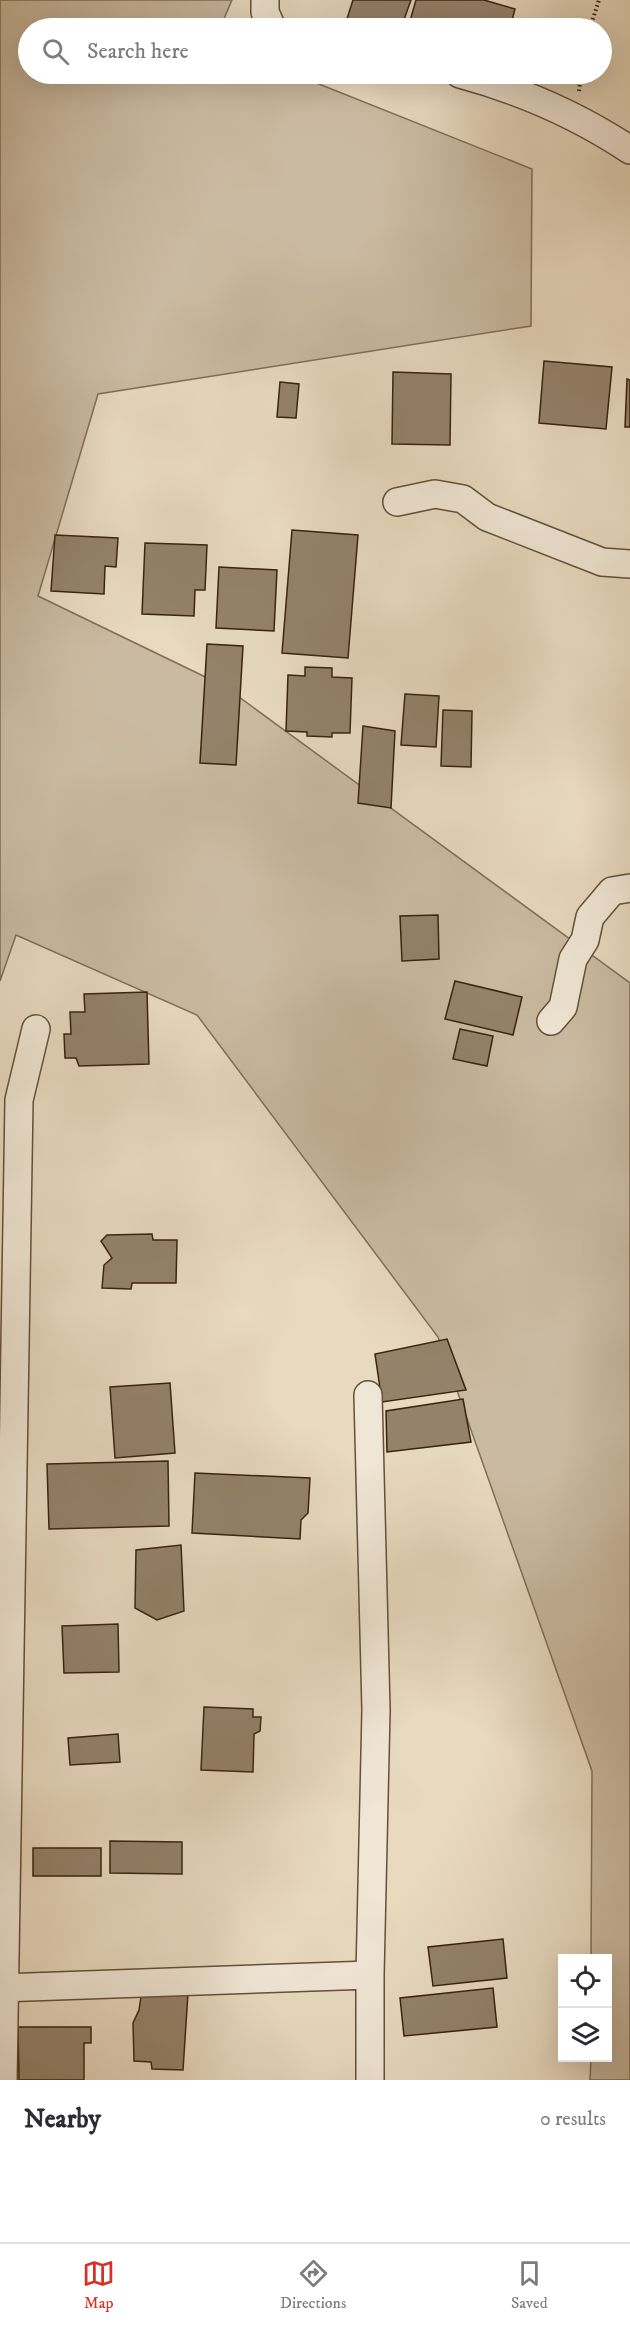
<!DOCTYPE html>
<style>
:root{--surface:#fff;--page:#f2f2f3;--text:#2b2b33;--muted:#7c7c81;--line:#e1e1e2;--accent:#d93025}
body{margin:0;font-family:"IM FELL DW Pica",serif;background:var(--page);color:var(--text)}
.controls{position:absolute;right:18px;bottom:18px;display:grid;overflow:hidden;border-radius:0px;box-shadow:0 6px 24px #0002}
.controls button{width:54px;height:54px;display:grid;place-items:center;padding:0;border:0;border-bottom:2px solid var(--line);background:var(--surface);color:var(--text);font:30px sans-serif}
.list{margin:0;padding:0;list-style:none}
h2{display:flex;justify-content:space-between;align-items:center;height:78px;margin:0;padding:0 24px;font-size:26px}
h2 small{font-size:20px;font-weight:400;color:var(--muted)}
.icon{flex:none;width:33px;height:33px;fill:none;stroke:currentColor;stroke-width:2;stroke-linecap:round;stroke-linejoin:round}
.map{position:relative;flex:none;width:630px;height:2080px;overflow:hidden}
.search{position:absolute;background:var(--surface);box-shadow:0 6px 24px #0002;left:18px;right:18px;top:18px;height:66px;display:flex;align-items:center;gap:15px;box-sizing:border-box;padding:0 21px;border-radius:33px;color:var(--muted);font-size:22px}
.sheet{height:162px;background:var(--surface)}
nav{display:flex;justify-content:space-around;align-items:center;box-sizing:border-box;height:84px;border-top:2px solid var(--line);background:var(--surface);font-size:16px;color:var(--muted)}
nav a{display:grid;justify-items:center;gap:3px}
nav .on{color:var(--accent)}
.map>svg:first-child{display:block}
.green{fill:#cabaa1;stroke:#816e57;stroke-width:1.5}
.building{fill:#94826a;stroke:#38230d;stroke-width:1.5}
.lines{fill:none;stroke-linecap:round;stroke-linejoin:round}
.minor-casing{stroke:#64503a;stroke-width:30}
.path{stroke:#38230d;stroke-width:4;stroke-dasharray:1.5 3;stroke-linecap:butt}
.minor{stroke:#f0e6d5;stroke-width:27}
</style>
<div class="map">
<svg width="630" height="2080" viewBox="0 0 630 2080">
<rect width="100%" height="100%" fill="#e8d9bf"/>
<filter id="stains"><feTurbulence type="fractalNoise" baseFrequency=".00333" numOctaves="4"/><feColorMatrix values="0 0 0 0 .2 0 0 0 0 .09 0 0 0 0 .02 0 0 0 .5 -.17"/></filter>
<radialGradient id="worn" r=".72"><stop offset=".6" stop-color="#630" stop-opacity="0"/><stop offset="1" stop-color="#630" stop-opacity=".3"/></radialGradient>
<path class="green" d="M0,0H232L220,28H28V74H294L532,169L531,326L98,394L38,596L224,686L630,983V2080H590L591,2058H608V1958H591L592,1771L438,1337L197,1015L16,935L0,981Z"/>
<path class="building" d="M353,0H411L401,28H344Z
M416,0H484L515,9L510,28H408Z
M544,361L612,367L606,429L539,423Z
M393,372L451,374L450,445L392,444Z
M627,379L630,380V427H625Z
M280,382L299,384L296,418L277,417Z
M292,530L358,535L348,658L282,653Z
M55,535L118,538L116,567L105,566L104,594L51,591Z
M145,543L207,545L205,590H195L194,616L142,614Z
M219,567L277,570L274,631L216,628Z
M207,644L243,646L236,765L200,763Z
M305,667L332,668V677L352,678L350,733H332V737L307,736V732L286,731L288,675L305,676Z
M405,694L439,696L436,747L401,745Z
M443,710L472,711L471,767L441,766Z
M363,726L395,731L391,808L358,803Z
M438,915L439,959L402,961L400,916Z
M455,981L522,997L513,1035L445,1019Z
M147,992L149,1064L79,1066L76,1058H65L64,1034H71L70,1012H85L84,994Z
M460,1029L493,1036L487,1066L453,1059Z
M152,1234L153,1240H177L176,1283H132L131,1289L102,1288L104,1265L112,1258L101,1241L107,1235Z
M447,1339L466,1390L382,1402L375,1354Z
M170,1383L175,1453L115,1458L110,1387Z
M463,1399L471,1442L387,1452L386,1411Z
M168,1461L169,1526L49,1529L47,1464Z
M195,1473L310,1478L308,1513L301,1520L300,1539L192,1533Z
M181,1545L184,1611L157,1620L135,1608L136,1550Z
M118,1624L119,1672L64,1673L62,1626Z
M204,1707L253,1709V1717H261L260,1731L254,1734L253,1772L201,1770Z
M118,1734L120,1762L70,1765L68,1738Z
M110,1841L182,1842V1874L110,1873Z
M33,1848H101V1876H33Z
M503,1939L507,1978L433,1986L428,1947Z
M493,1988L497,2027L404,2036L400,1998Z
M188,1993L183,2070L152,2069L151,2062L134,2061L133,2023L139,2010L141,1997Z
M18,2027H91V2043H84V2080H19Z"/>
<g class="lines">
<defs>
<path id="minor" d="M265,0V12L272,28
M460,74C519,90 579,116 630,150
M397,502L435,494L463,499L487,517L602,562L630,564
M551,1021L563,1007L573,959L585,940L590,917L612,891L630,888
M368,1395L376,1710L370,1975V2080
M0,1988L370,1975
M3,2080L19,1100L36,1029"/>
</defs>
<use href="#minor" class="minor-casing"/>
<path class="path" d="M590,28L599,0
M579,91L581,74"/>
<use href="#minor" class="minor"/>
</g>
<rect width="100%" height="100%" filter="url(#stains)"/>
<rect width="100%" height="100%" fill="url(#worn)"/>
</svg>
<div class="controls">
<button><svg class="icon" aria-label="locate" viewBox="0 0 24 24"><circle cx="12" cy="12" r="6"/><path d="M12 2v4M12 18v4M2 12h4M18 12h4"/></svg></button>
<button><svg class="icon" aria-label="layers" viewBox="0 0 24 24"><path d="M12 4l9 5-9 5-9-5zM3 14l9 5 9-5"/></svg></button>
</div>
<div class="search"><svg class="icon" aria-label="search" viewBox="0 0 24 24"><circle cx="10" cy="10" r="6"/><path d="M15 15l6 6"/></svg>Search here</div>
</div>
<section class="sheet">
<h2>Nearby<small>0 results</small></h2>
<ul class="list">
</ul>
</section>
<nav>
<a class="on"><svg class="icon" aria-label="map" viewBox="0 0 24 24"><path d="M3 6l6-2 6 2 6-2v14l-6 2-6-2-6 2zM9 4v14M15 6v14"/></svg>Map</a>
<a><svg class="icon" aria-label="directions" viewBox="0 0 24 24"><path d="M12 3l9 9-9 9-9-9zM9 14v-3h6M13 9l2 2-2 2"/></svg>Directions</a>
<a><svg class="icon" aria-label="saved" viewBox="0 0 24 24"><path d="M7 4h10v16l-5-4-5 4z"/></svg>Saved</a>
</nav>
